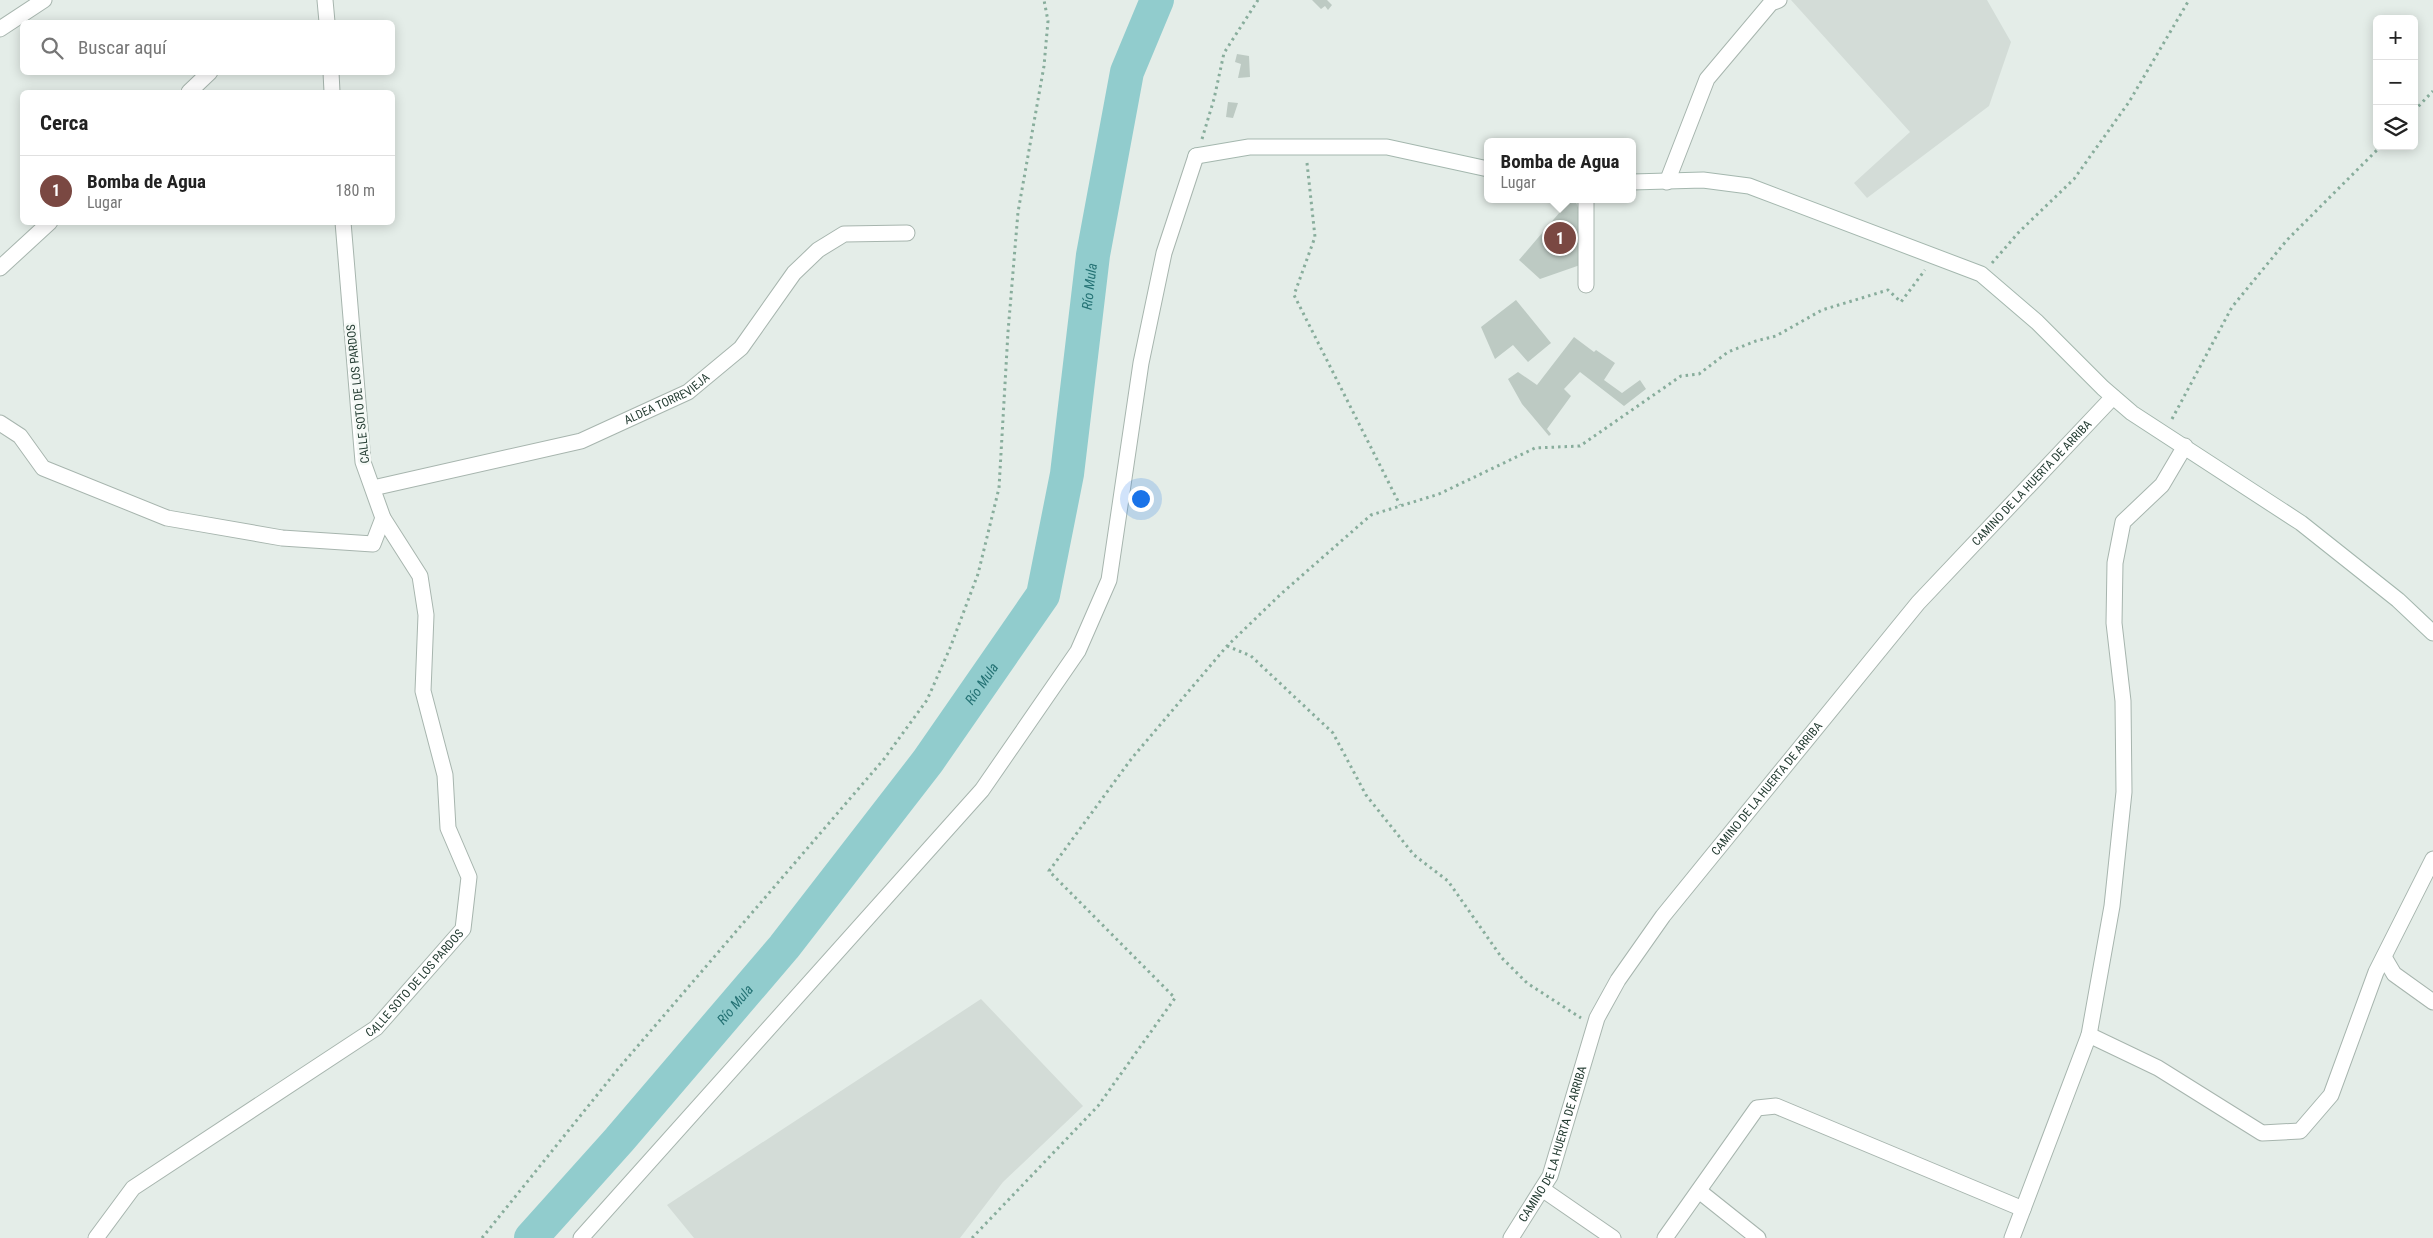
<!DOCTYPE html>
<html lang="es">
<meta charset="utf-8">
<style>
:root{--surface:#fff;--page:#f6f6f6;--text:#222;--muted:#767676;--line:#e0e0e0;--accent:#7a4842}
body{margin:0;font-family:"Roboto Condensed",sans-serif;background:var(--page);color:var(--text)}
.controls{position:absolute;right:15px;top:15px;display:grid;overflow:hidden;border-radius:8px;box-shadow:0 2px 12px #0003}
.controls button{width:45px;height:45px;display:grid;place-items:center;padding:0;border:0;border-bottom:1px solid var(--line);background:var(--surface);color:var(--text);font:25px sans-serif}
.you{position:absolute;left:1140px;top:498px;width:18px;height:18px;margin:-12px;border:4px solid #fff;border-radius:50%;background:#1a73e8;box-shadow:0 0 0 8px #1a73e833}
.badge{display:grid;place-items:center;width:32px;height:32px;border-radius:50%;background:var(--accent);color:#fff;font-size:16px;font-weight:700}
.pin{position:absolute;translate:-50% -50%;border:2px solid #fff;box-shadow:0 1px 5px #0006}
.popup{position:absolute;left:1484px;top:138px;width:152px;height:65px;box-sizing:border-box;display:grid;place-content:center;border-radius:8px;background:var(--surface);filter:drop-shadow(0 1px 4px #0005);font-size:16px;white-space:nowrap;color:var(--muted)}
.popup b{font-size:19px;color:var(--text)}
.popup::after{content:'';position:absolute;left:50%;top:100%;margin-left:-10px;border:10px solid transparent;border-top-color:var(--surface)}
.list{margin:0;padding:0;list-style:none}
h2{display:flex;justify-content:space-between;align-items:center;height:65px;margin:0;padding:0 20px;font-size:21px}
h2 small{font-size:16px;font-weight:400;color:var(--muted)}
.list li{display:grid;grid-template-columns:32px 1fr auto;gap:15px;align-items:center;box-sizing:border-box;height:70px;padding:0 20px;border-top:1px solid var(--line)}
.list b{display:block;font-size:19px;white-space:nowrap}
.list p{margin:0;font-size:16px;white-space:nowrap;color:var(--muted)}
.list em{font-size:16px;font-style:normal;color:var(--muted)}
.icon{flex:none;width:28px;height:28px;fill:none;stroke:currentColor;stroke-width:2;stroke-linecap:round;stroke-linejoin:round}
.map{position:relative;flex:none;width:2433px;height:1238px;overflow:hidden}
.search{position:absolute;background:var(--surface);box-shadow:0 2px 12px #0003;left:20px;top:20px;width:375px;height:55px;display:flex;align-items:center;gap:12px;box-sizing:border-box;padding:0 18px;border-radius:8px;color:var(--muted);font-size:19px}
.panel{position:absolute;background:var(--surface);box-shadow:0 2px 12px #0003;left:20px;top:90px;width:375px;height:135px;border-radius:8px}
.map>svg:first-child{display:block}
.built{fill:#d3dcd7}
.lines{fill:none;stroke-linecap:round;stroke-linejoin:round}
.river{stroke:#91cccd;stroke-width:34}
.building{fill:#bdcac3}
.street-casing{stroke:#a7b5ae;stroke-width:17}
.secondary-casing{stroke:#a4b7ae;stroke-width:17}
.path{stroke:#88ad9c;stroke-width:3;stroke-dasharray:2.5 4;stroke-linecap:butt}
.street{stroke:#fff;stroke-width:15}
.secondary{stroke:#fff;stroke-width:15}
.labels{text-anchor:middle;stroke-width:5;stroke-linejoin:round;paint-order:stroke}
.street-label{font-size:12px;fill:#253d33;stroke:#f5f9f6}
.water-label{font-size:14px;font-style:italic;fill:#247274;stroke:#f5f9f6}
</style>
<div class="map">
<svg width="2433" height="1238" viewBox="0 0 2433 1238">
<rect width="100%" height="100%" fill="#e4ede8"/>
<path class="built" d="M1791,0H1987L2011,42L1989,106L1867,198L1854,183L1910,132Z
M981,999L1083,1106L1003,1182L960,1238H694L667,1205Z"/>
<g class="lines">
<path class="river" id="s1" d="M531,1238L619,1140L784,947L928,761L1043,595L1067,474L1093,255L1127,72L1157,0"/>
</g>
<path class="building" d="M1312,0H1327L1332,5L1328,10L1325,6L1321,9Z
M1237,54L1249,56L1250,77L1238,78L1241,64L1235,62Z
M1228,102L1238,103L1233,118L1226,117Z
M1571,199H1575L1581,216L1583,264L1540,279L1519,260Z
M1516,300L1551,343L1528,362L1513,345L1495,359L1481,327Z
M1574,337L1594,352L1596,350L1615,363L1604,380L1622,393L1640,380L1646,389L1624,406L1580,372L1564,389L1571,396L1547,429L1551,434L1549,436L1522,404L1508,379L1518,372L1537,385Z"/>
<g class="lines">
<defs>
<g id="street">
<path d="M325,0L327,22"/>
<path d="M0,29L44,0"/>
<path d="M331,72L332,92"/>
<path d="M189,92L210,72"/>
<path d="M1667,182L1707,79L1771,3L1779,0"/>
<path d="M1586,199V285"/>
<path d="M0,268L50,222"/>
<path d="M0,423L20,436L43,468L167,518L282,538L373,544L383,518"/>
<path id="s2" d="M373,488L581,441L688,392L741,348L794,273L818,250L844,234L907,233"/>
<path d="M2384,957L2394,974L2433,1002"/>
<path d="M2089,1035L2158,1068L2262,1133L2300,1131L2331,1095L2376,972L2433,859"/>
<path d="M1542,1189L1613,1238"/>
<path d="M1699,1191L1758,1238"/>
<path id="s3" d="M96,1238L133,1188L376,1028L463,929L469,877L448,828L445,775L423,691L426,615L420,576L383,518L363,462L343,222"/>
<path d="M581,1238L982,790L1078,651L1109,580L1141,363L1164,253L1196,156"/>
<path id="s4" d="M1511,1238L1550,1176L1597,1018L1618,980L1663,916L1918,603L2113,397"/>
<path d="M1665,1238L1757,1108L1776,1106L2023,1209"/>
<path d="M2012,1238L2089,1035L2112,906L2124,792L2123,701L2114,623L2115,563L2123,522L2162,485L2185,446"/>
</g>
<path id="secondary" d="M1196,156L1249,147H1387L1488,169
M1632,182L1703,180L1749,186L1981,274L2037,322L2103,388L2132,413L2301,523L2398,600L2433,633"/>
</defs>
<use href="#street" class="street-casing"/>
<use href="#secondary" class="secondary-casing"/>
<path class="path" d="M2414,111L2433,91
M1202,139L1214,99L1224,53L1258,0
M1307,163L1315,237L1294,295L1400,505
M1992,263L2019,232L2074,179L2129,102L2189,0
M2172,419L2232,307L2287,240L2381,146
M1227,646L1251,656L1333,733L1366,795L1414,855L1448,881L1502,958L1527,983L1581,1018
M482,1238L618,1069L884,759L927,700L950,648L978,574L999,488L1008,332L1018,212L1044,66L1048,21L1044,0
M972,1238L1098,1106L1175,998L1049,871L1132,758L1227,646L1282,593L1371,515L1439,494L1535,448L1580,446L1681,376L1699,374L1728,352L1756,341L1776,336L1822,310L1888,290L1901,302L1925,270"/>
<use href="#street" class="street"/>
<use href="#secondary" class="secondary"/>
</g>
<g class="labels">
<g class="street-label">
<text transform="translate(358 394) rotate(-96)" y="4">CALLE SOTO DE LOS PARDOS</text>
<text dy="4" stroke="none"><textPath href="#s2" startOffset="309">ALDEA TORREVIEJA</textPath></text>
<text dy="4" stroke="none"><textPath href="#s4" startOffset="929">CAMINO DE LA HUERTA DE ARRIBA</textPath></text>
<text dy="4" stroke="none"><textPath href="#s4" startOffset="524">CAMINO DE LA HUERTA DE ARRIBA</textPath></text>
<text dy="4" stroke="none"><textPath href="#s3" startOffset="412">CALLE SOTO DE LOS PARDOS</textPath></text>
<text dy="4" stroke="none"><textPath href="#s4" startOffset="104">CAMINO DE LA HUERTA DE ARRIBA</textPath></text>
</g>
<g class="water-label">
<text dy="5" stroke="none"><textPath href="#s1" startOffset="1135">Río Mula</textPath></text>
<text dy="5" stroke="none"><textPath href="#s1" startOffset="715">Río Mula</textPath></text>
<text dy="5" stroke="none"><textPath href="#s1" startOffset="310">Río Mula</textPath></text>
</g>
</g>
</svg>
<div class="controls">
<button>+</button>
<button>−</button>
<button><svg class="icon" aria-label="layers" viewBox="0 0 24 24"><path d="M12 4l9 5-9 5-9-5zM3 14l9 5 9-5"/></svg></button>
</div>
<div class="you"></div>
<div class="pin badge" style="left:1560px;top:238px">1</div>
<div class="popup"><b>Bomba de Agua</b>Lugar</div>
<div class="search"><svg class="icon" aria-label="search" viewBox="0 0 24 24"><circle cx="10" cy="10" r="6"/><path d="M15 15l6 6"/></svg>Buscar aquí</div>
<section class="panel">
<h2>Cerca<small></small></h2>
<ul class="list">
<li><span class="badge">1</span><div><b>Bomba de Agua</b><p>Lugar</p></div><em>180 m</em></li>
</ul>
</section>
</div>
